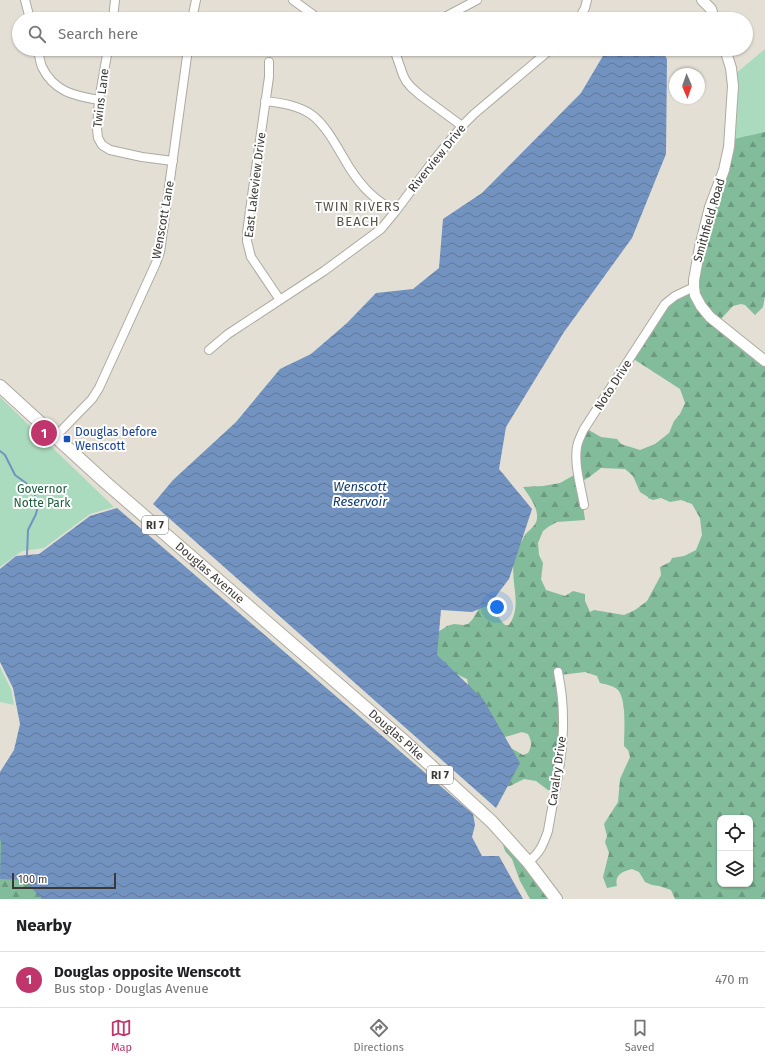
<!DOCTYPE html>
<meta charset="utf-8">
<style>
:root{--surface:#fff;--page:#f2f2f2;--text:#202124;--muted:#757577;--line:#e0e0e0;--accent:#c0356c}
body{margin:0;font-family:"Fira Sans",sans-serif;background:var(--page);color:var(--text)}
.controls{position:absolute;right:12px;bottom:12px;display:grid;overflow:hidden;border-radius:8px;box-shadow:0 1px 3px #0004}
.controls button{width:36px;height:36px;display:grid;place-items:center;padding:0;border:0;border-bottom:1px solid var(--line);background:var(--surface);color:var(--text);font:20px sans-serif}
.compass{position:absolute;left:669px;top:68px;width:36px;height:36px;border-radius:50%;background:var(--surface);box-shadow:0 1px 3px #0004;rotate:178deg}
.scale{position:absolute;left:12px;bottom:10px;width:104px;box-sizing:border-box;padding-left:4px;border:2px solid #3b3935;border-top:0;font-size:11px;line-height:14px;white-space:nowrap;color:#3b3935;-webkit-text-stroke:3px #fff;paint-order:stroke}
.you{position:absolute;left:497px;top:607px;width:14px;height:14px;margin:-10px;border:3px solid #fff;border-radius:50%;background:#1a73e8;box-shadow:0 0 0 6px #1a73e833}
.badge{display:grid;place-items:center;width:26px;height:26px;border-radius:50%;background:var(--accent);color:#fff;font-size:13px;font-weight:700}
.pin{position:absolute;translate:-50% -50%;border:2px solid #fff;box-shadow:0 1px 4px #0006}
.list{margin:0;padding:0;list-style:none}
h2{display:flex;justify-content:space-between;align-items:center;height:52px;margin:0;padding:0 16px;font-size:17px}
h2 small{font-size:13px;font-weight:400;color:var(--muted)}
.list li{display:grid;grid-template-columns:26px 1fr auto;gap:12px;align-items:center;box-sizing:border-box;height:56px;padding:0 16px;border-top:1px solid var(--line)}
.list b{display:block;font-size:15px;white-space:nowrap}
.list p{margin:0;font-size:13px;white-space:nowrap;color:var(--muted)}
.list em{font-size:13px;font-style:normal;color:var(--muted)}
.icon{flex:none;width:22px;height:22px;fill:none;stroke:currentColor;stroke-width:2;stroke-linecap:round;stroke-linejoin:round}
.map{position:relative;flex:none;width:765px;height:899px;overflow:hidden}
.search{position:absolute;background:var(--surface);box-shadow:0 1px 3px #0004;left:12px;right:12px;top:12px;height:44px;display:flex;align-items:center;gap:10px;box-sizing:border-box;padding:0 14px;border-radius:22px;color:var(--muted);font-size:15px}
.sheet{height:108px;background:var(--surface)}
nav{display:flex;justify-content:space-around;align-items:center;box-sizing:border-box;height:56px;border-top:1px solid var(--line);background:var(--surface);font-size:11px;color:var(--muted)}
nav a{display:grid;justify-items:center;gap:2px}
nav .on{color:var(--accent)}
.map>svg:first-child{display:block}
.forest{fill:url(#forest-firs);fill-rule:evenodd}
.park{fill:#abdbbe}
.water{fill:url(#water-waves)}
.lines{fill:none;stroke-linecap:round;stroke-linejoin:round}
.stream{stroke:#7292bf;stroke-width:2}
.minor-casing{stroke:#adaaa0;stroke-width:10}
.tertiary-casing{stroke:#adaaa0;stroke-width:12}
.primary-casing{stroke:#adaaa0;stroke-width:14}
.minor{stroke:#fff;stroke-width:8}
.tertiary{stroke:#fff;stroke-width:10}
.primary{stroke:#fff;stroke-width:12}
.transit-dot{fill:#1a4fb4;stroke:#fff;stroke-width:1.5}
.labels{text-anchor:middle;stroke-width:4;stroke-linejoin:round;paint-order:stroke}
.shield{fill:#fff;stroke:#767472;stroke-width:1}
.shield-label{font-size:11px;font-weight:bold;fill:#3b3935}
.street-label{font-size:12px;fill:#3b3935;stroke:#fff}
.transit-label{font-size:12px;fill:#164399;stroke:#fff;text-anchor:start}
.park-label{font-size:12px;fill:#1e6040;stroke:#fff}
.neighbourhood-label{font-size:13px;letter-spacing:1px;fill:#57534a;stroke:#fff}
.water-label{font-size:13px;font-style:italic;fill:#103b73;stroke:#fff}
</style>
<div class="map">
<svg width="765" height="899" viewBox="0 0 765 899">
<defs>
<pattern id="forest-firs" width="22" height="20" patternUnits="userSpaceOnUse"><rect width="22" height="20" fill="#82bc9a"/><path d="M5 1l3.5 6h-7zM16 11l3.5 6h-7z" fill="#6c9a7e"/></pattern>
<pattern id="water-waves" width="16" height="10" patternUnits="userSpaceOnUse"><rect width="16" height="10" fill="#7292bf"/><path d="M0 5q4-4 8 0t8 0" fill="none" stroke="#5f789c"/></pattern>
</defs>
<rect width="100%" height="100%" fill="#e3dfd5"/>
<path class="forest" d="M765,73V296L763,307L755,315L745,305L741,304L733,306L720,320L765,362V899H675L671,890L659,886L652,885L645,882L639,872L632,869C623,871 614,875 617,886L607,888L603,877L609,853L605,842L607,836L604,824L618,802L620,779L630,757L628,750L624,746C624,732 627,701 618,690C614,686 605,684 600,683L597,676L585,672L560,675L565,704L557,790H548L536,781L524,779L510,786L503,787L511,748L523,755L528,753C532,746 532,742 528,734L522,732L495,740L469,688L467,679C456,674 438,665 436,652C434,646 437,638 438,632L447,626L454,624L463,625L468,624L472,620L480,607L489,603C496,610 498,619 505,625H509C523,605 510,583 514,561C516,553 521,542 525,535C529,530 537,525 537,518C538,507 529,496 523,487L543,486L560,483L576,474L577,456L587,429L601,437L617,439L621,444L640,450L655,444L669,433L674,421L680,414L685,403L680,389L632,358L671,296L693,285L729,149ZM601,468L625,469L633,476L640,492L648,497V498L653,500L661,498L670,502L681,500L692,504L700,518L702,535L696,550L684,556L672,558L670,562L660,567L661,575L647,601L635,610L624,615L594,610L590,612L585,601V594L573,591L565,596L546,590L541,579L543,563L539,555L538,543L543,531L548,527L557,522L585,520L580,482L588,478ZM720,818H750V884H720Z
M500,835L559,899H530L520,881L512,859L505,851Z
M0,836L16,879L30,882L39,892L42,899H0Z"/>
<path class="park" d="M765,49V132L734,139L735,74Z
M0,397L114,507L90,514L44,548L22,551L0,567Z
M0,667L11,689L14,705L0,702Z"/>
<path class="water" d="M607,49H661L667,59L666,154L632,238L564,332L506,427L499,469L532,509L509,579L489,605L472,612L441,610L437,655L483,699L520,763L496,808L153,504L173,480L236,422L280,369L311,354L347,323L376,293L413,289L439,268L443,219L482,193L581,93Z
M117,508L473,814L475,825L472,837L482,856H499L523,899H42L24,880L0,879L1,843L0,838V772L14,750L20,724L13,688L0,662V569L16,556L39,554L90,516Z"/>
<g class="lines">
<path class="stream" d="M0,451L5,455L15,475L26,483L35,495L38,505L36,514L28,530L27,555"/>
<defs>
<path id="minor" d="M25,0L30,19
M293,0L319,19
M113,19L115,0
M192,19L196,0
M441,19L477,0
M579,19L585,8L587,0
M38,49C39,55 40,62 42,67C54,92 75,96 99,100
M108,49L99,100L97,129L98,138L102,145L110,150L142,157L173,161
M394,49L403,75L406,81L411,87L420,95L462,126
M269,62V77L251,203L247,233V241L251,257L280,300
M265,101C281,103 298,105 312,115C328,127 340,153 351,170C364,190 375,199 395,212
M209,350L228,334L324,271L381,229L395,212L434,160L462,126L474,114L551,49
M56,436L92,399L99,388L156,263L160,252L188,49
M584,505C581,487 574,465 577,447C578,441 581,435 584,429L665,304L675,296L694,287
M528,862C540,853 543,845 548,831C554,794 564,756 563,718C563,703 561,687 558,672"/>
<path id="tertiary" d="M702,0L711,9L714,19
M725,49L731,68L733,86L729,147L724,170L710,207L700,247L694,280V287L695,295L701,306L710,317L765,361"/>
<g id="primary">
<path id="s1" d="M0,386L105,482L403,740L492,822L528,862L556,899"/>
</g>
</defs>
<use href="#minor" class="minor-casing"/>
<use href="#tertiary" class="tertiary-casing"/>
<use href="#primary" class="primary-casing"/>
<use href="#minor" class="minor"/>
<use href="#tertiary" class="tertiary"/>
<use href="#primary" class="primary"/>
</g>
<rect class="transit-dot" x="63" y="435" width="8" height="8" rx="2"/>
<g class="labels">
<g class="shield">
<rect x="142" y="516" width="26" height="18" rx="3"/>
<rect x="427" y="766" width="26" height="18" rx="3"/>
</g>
<g class="shield-label">
<text x="155" y="529">RI 7</text>
<text x="440" y="779">RI 7</text>
</g>
<g class="street-label">
<text transform="translate(101 98) rotate(-83)" y="4">Twins Lane</text>
<text transform="translate(437 158) rotate(-51)" y="4">Riverview Drive</text>
<text transform="translate(255 185) rotate(-83)" y="4">East Lakeview Drive</text>
<text transform="translate(163 220) rotate(-80)" y="4">Wenscott Lane</text>
<text transform="translate(709 220) rotate(-74)" y="4">Smithfield Road</text>
<text transform="translate(613 385) rotate(-57)" y="4">Noto Drive</text>
<text dy="4" stroke="none"><textPath href="#s1" startOffset="281">Douglas Avenue</textPath></text>
<text dy="4" stroke="none"><textPath href="#s1" startOffset="528">Douglas Pike</textPath></text>
<text transform="translate(557 771) rotate(-82)" y="4">Cavalry Drive</text>
</g>
<g class="transit-label">
<text x="75" y="436">Douglas before<tspan x="75" dy="14">Wenscott</tspan></text>
</g>
<g class="park-label">
<text x="42" y="493">Governor<tspan x="42" dy="14">Notte Park</tspan></text>
</g>
<g class="neighbourhood-label">
<text x="358" y="211">TWIN RIVERS<tspan x="358" dy="15">BEACH</tspan></text>
</g>
<g class="water-label">
<text x="360" y="491">Wenscott<tspan x="360" dy="15">Reservoir</tspan></text>
</g>
</g>
</svg>
<div class="controls">
<button><svg class="icon" aria-label="locate" viewBox="0 0 24 24"><circle cx="12" cy="12" r="6"/><path d="M12 2v4M12 18v4M2 12h4M18 12h4"/></svg></button>
<button><svg class="icon" aria-label="layers" viewBox="0 0 24 24"><path d="M12 4l9 5-9 5-9-5zM3 14l9 5 9-5"/></svg></button>
</div>
<svg class="compass" viewBox="-18 -18 36 36"><path d="M0-13l5 13h-10z" fill="#e53935"/><path d="M0 13l5-13h-10z" fill="#757577"/></svg>
<div class="scale">100 m</div>
<div class="you"></div>
<div class="pin badge" style="left:44px;top:433px">1</div>
<div class="search"><svg class="icon" aria-label="search" viewBox="0 0 24 24"><circle cx="10" cy="10" r="6"/><path d="M15 15l6 6"/></svg>Search here</div>
</div>
<section class="sheet">
<h2>Nearby<small></small></h2>
<ul class="list">
<li><span class="badge">1</span><div><b>Douglas opposite Wenscott</b><p>Bus stop · Douglas Avenue</p></div><em>470 m</em></li>
</ul>
</section>
<nav>
<a class="on"><svg class="icon" aria-label="map" viewBox="0 0 24 24"><path d="M3 6l6-2 6 2 6-2v14l-6 2-6-2-6 2zM9 4v14M15 6v14"/></svg>Map</a>
<a><svg class="icon" aria-label="directions" viewBox="0 0 24 24"><path d="M12 3l9 9-9 9-9-9zM9 14v-3h6M13 9l2 2-2 2"/></svg>Directions</a>
<a><svg class="icon" aria-label="saved" viewBox="0 0 24 24"><path d="M7 4h10v16l-5-4-5 4z"/></svg>Saved</a>
</nav>
